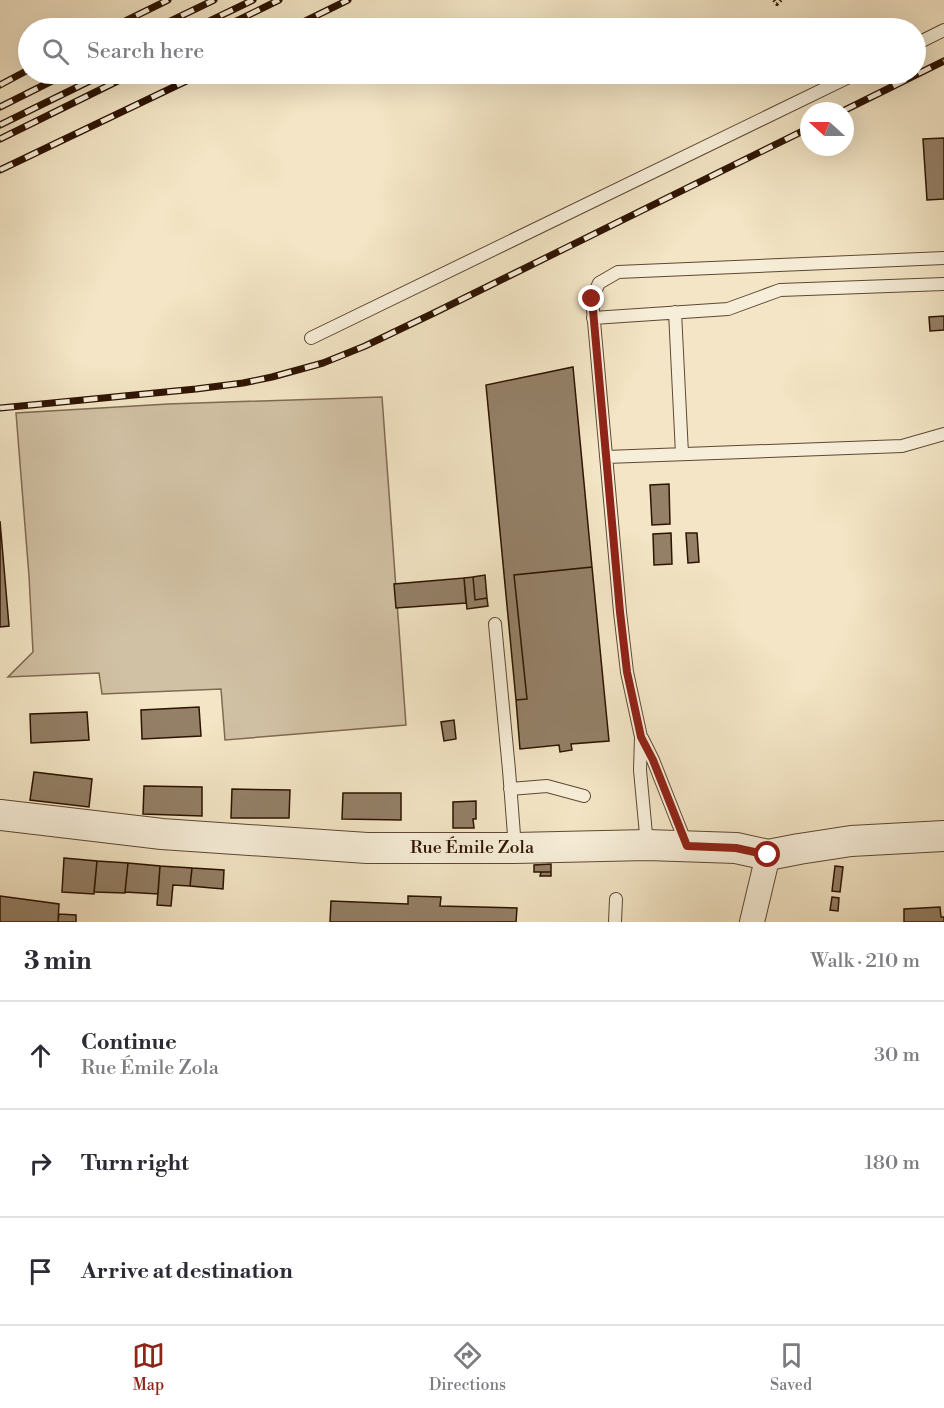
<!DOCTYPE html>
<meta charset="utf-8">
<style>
:root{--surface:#fff;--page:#f2f2f3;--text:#2b2b33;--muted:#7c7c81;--line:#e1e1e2;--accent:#8f2418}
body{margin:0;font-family:"Libre Bodoni",serif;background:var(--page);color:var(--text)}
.compass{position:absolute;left:800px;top:102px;width:54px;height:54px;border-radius:50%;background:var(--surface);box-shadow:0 6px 24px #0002;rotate:291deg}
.stop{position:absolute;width:18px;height:18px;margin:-14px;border:4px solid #8f2418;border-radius:50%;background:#fff}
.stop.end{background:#8f2418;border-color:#fff;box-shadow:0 2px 6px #0008}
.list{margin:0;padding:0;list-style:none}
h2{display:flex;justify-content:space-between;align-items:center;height:78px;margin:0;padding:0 24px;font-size:26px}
h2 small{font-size:20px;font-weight:400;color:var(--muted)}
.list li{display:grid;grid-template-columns:39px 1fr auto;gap:18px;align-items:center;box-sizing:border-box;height:108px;padding:0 24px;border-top:2px solid var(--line)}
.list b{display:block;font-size:22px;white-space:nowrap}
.list p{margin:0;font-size:20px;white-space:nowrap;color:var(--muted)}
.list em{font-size:20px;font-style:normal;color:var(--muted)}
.icon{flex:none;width:33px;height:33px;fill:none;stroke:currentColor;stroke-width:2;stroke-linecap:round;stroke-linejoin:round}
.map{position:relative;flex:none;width:944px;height:922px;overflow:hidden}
.search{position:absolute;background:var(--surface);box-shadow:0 6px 24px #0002;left:18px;right:18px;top:18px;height:66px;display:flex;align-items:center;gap:15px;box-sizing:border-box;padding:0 21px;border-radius:33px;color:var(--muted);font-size:22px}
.sheet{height:402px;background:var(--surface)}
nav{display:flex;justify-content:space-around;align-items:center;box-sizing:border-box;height:84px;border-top:2px solid var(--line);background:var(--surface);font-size:16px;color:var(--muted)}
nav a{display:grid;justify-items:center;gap:3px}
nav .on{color:var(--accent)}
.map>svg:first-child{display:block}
.green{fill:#d1c1a4;stroke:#7f6a52;stroke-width:1.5}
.building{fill:#948067;stroke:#2d1301;stroke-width:1.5}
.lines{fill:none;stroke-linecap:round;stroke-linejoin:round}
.service-casing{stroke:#5e4832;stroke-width:14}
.minor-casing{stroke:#5e4832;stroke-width:26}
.tertiary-casing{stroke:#5e4832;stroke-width:32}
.path{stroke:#2d1301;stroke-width:4;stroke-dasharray:1.5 3;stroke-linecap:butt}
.service{stroke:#f7eed9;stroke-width:12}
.minor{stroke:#f7eed9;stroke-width:24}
.tertiary{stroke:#f7eed9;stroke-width:30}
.rail-casing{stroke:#2d1301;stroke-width:7}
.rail{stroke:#f7eed9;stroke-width:4.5;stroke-dasharray:14;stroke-linecap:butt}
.route{stroke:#8f2418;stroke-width:8}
.labels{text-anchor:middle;stroke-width:4.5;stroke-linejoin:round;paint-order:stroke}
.street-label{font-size:18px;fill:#2d1301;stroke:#f7eed9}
</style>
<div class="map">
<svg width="944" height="922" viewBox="0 0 944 922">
<rect width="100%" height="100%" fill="#f3e5c5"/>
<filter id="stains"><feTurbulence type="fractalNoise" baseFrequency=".00333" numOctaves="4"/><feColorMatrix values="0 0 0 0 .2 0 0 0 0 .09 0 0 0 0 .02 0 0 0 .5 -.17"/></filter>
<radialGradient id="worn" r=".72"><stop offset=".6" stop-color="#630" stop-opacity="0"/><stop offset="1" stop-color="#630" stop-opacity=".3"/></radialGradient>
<path class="green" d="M382,397L406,725L225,740L221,689L102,694L99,673L8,677L33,652L29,576L16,413L168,404Z"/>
<path class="building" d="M944,138V199L927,200L923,139Z
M944,316V330L930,331L929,317Z
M573,367L592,567L514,575L527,699L516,700L486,385Z
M669,484L670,524L652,525L650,485Z
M0,521L9,626L0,627Z
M671,533L672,564L654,565L653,534Z
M686,533H697L699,562L688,563Z
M592,567L609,741L571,744L572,750L560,752L559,745L520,749L516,700L527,699L514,575Z
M485,575L487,598L475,600L473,577Z
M473,577L475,600L487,598L488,606L467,609L464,578Z
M464,578L466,603L396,608L394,584Z
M199,707L201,736L142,739L141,710Z
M87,712L89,740L31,743L30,714Z
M454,720L456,739L444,741L441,722Z
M34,772L92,779L89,807L30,800Z
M144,786L202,787V816L143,814Z
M232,789L290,790L289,818H231Z
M343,793H401V820L342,819Z
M476,801V819H473L474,828H453V802Z
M64,858L97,861L94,894L62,892Z
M97,861L128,863L125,893L94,892Z
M128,863L160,866L158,894L125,892Z
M551,864V872H534V865Z
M160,866L192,868L190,886L173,885L171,906L157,905Z
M835,866L843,867L840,892L832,891Z
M192,868L224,870L223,889L190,886Z
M541,872H551V876H540Z
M0,896L59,904L58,922H0Z
M408,896L441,897L440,906L517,908L516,922H330L331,901L408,904Z
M832,897L839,898L838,911L830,910Z
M940,907L941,917H944V922H904V909Z
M59,914L76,915V922H58Z"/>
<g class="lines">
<defs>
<path id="service" d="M916,44L944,30
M675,312L682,454
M593,318L728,309L780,290L944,284
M311,338L855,74
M606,457L902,446L944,434
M495,624L509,770L515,848
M642,738L653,760L687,846
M510,789L547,786L584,796
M647,845L640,770L641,737L627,672L620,612L592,299L599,283L618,272L944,258
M615,922L616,899"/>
<path id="minor" d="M752,922L768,855"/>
<path id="tertiary" d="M0,815L162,834L367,848H515L647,845L736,848L768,855L799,849L851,841L944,836"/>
</defs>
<use href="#service" class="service-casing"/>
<use href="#minor" class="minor-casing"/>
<use href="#tertiary" class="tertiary-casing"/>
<path class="path" d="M774,0L777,4L781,0"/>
<use href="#service" class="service"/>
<use href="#minor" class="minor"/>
<use href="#tertiary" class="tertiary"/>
<defs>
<path id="rail" d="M111,28L168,0
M156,28L214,0
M195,28L253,0
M222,28L279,0
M291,28L348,0
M0,85L28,70
M0,107L66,74
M843,111L944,61
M0,125L104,74
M0,139L132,74
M0,170L201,74
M0,408L196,389L243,383L272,377L323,363L365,346L436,312L809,128"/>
</defs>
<use href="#rail" class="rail-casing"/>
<use href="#rail" class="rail"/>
</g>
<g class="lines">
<path class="route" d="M592,299L620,612L627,672L641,737L653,760L687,846L736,848L768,855"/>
</g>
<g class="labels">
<g class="street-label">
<text x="472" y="853">Rue Émile Zola</text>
</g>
</g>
<rect width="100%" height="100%" filter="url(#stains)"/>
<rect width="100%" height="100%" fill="url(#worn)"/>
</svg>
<svg class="compass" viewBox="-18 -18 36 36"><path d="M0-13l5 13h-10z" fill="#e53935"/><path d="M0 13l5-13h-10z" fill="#7c7c81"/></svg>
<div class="stop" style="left:768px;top:855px"></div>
<div class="stop end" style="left:592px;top:299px"></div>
<div class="search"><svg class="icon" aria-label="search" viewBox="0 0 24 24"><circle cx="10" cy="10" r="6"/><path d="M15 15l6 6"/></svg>Search here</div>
</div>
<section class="sheet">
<h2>3 min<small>Walk · 210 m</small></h2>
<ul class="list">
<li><svg class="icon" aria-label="ahead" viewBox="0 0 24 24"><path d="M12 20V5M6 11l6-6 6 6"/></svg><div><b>Continue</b><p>Rue Émile Zola</p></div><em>30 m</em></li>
<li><svg class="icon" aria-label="right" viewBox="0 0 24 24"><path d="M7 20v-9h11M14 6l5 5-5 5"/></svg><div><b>Turn right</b></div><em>180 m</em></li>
<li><svg class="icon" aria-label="arrive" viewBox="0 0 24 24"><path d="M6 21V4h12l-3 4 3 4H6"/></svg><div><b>Arrive at destination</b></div></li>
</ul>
</section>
<nav>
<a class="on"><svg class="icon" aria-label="map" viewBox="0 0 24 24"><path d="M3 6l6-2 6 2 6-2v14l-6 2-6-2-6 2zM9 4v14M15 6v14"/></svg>Map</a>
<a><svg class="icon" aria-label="directions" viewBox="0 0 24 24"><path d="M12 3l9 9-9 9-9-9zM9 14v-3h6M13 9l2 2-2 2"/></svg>Directions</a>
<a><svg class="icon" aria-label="saved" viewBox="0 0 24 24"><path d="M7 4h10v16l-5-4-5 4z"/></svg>Saved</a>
</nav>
